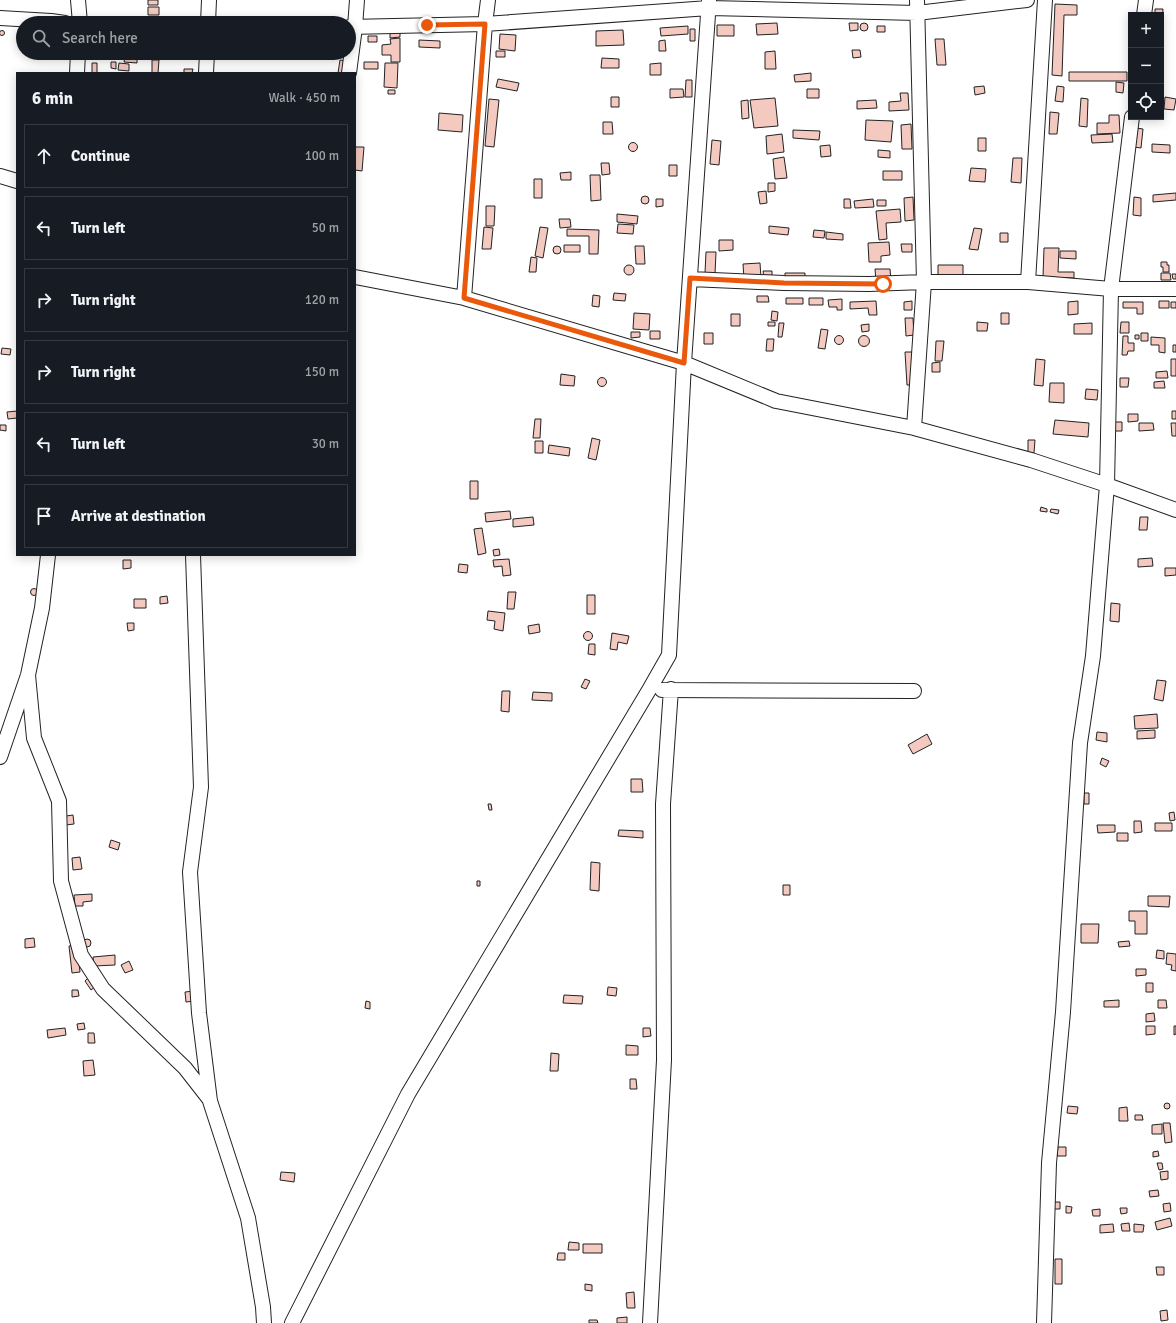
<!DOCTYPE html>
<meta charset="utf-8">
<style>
:root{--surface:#171b24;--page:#242831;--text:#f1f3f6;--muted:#9ea1a6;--line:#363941}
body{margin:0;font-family:Signika,sans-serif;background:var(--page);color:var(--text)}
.controls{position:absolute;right:12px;top:12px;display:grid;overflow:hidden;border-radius:0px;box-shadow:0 2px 10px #0003}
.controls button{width:36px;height:36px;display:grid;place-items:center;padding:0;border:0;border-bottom:1px solid var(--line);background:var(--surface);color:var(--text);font:20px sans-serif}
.stop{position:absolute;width:12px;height:12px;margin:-9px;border:3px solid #ea580c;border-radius:50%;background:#fff}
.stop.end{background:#ea580c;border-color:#fff;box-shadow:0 1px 4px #0008}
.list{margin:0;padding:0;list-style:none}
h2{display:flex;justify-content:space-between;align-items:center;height:52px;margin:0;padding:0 16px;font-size:17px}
h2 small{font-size:13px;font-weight:400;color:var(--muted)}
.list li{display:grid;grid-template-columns:26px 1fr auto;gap:12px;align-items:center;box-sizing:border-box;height:64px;margin:0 8px 8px;padding:0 8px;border:1px solid var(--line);border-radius:0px}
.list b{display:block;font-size:15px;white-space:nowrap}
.list em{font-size:13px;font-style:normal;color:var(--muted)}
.icon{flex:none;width:22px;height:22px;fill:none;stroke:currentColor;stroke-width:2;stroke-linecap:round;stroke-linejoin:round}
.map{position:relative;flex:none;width:1176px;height:1323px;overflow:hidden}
.search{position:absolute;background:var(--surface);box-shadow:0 2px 10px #0003;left:16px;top:16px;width:340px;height:44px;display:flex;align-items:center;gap:10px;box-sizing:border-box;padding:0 14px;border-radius:22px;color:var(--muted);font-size:15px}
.panel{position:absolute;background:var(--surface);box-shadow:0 2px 10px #0003;left:16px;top:72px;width:340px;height:484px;border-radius:0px}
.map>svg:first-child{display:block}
.building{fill:#f3c9c0;stroke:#222}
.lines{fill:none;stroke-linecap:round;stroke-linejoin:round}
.minor-casing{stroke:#222;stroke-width:16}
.minor{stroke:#fff;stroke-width:14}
.route{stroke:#ea580c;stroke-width:5}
</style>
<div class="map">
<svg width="1176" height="1323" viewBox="0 0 1176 1323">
<rect width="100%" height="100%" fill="#fff"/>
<path class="building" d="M148,0H158V5H148Z
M1055,4L1077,5V15H1064L1062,76L1052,75Z
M148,7H159V15H148Z
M1155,9H1163L1161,41V15H1155Z
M860 27a4 4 0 1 1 8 0a4 4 0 1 1-8 0Z
M777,23L778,34L757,35L756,24Z
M849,23H858V30L850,31Z
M717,25H734V36H717Z
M688,26V34L661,36L660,28Z
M877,26H885V32H877Z
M690,29H695V41H690Z
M623,30L624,45L596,46V31Z
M-0.5 33a2.5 2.5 0 1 1 5 0a2.5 2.5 0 1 1-5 0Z
M400,31V37L390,38V32Z
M500,34L516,35L515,51L499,49Z
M368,36H377V42H368Z
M400,38V62H391V55H382V45L391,44L390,39Z
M935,39H944L946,65H937Z
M419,40L440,41V48L419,47Z
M665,40L666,51H659V41Z
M852,50H860L861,57L853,58Z
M496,51H505V57H496Z
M775,51L776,69H765V52Z
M95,53H103L102,59H95Z
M153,53H159V58L153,57Z
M125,56L137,57V63L124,62Z
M602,58L619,59V68H601Z
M152,60H159L158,73H152Z
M340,60L347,61L346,73H338Z
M111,62H116V69L111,68Z
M364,62H378V69H364Z
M92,63H97V73H92Z
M119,63L129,64V71L118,70Z
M385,63H398L397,88L384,87Z
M661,63V75H650V64Z
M184,69H193L192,73H184Z
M1069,72H1127V81H1069Z
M811,73V81L795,82L794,75Z
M498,79L519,83L517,91L496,87Z
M686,80H692V97H685Z
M1116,82L1124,83L1123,93L1116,92Z
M984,86L985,93L975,95L974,87Z
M1057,86L1064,87L1063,102L1055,101Z
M670,89H683L684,97L670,98Z
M807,89H819V98H807Z
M388,90H395V94H388Z
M900,93H908L909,110L889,111V102L901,101Z
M611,97H619V107H611Z
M1165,97L1176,99L1174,110L1164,109Z
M775,98L778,126L754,128L750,100Z
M1081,98L1088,99L1087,127L1079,126Z
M489,99L499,100L494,147L485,146Z
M748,100L749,118L742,119L741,101Z
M876,100L877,108L857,109V101Z
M1050,112L1059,113L1057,134H1049Z
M439,113L463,115L462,132L438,130Z
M1109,115H1119L1120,133L1097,134V123H1109Z
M866,120L893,121L891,142L865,140Z
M603,122H612L613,134H603Z
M911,124L912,149H902L901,125Z
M1136,128L1143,129L1141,148L1134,147Z
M793,130L820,131L819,140L793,138Z
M782,134L784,152L767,154L766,136Z
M1112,134L1113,142L1092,143L1091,135Z
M978,138H986V151H978Z
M712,140L721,141L719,165L710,164Z
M628.5 147a4.5 4.5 0 1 1 9 0a4.5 4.5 0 1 1-9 0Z
M1152,144L1170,145V153L1152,152Z
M830,145L831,156L821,157L820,146Z
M355,147H364L362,171L355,170Z
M878,150L890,151V158L878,157Z
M784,157L787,178L775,179L773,159Z
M1013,158H1022L1021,183L1011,182Z
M601,163H609L610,174L602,175Z
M669,165H677V176H669Z
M971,168L986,169L985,182L969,181Z
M883,171H902V180H883Z
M571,172V180H561L560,173Z
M590,175H600L601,200L591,201Z
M534,179H542V198H534Z
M768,183H775V191L768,192Z
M766,191L767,203L760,204L758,192Z
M1176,193V200L1153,202V195Z
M641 200a4 4 0 1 1 8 0a4 4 0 1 1-8 0Z
M913,197L914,220L905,221L904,198Z
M1134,197L1141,198V216L1133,215Z
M656,199H663V206L656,207Z
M844,199H850L851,208H844Z
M873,199L874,207L855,208L854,201Z
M877,200H886V206H877Z
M486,206H495L494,226H486Z
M900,209L901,222L886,223L887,239L879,240L876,211Z
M617,214L638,216L637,224L617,222Z
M559,219H570L571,227L560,228Z
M618,224L634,225L633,234L617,233Z
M769,226L789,228L788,235L769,233Z
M484,227L493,228L491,249H482Z
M540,227L548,228L543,258L535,256Z
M974,228L982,229L978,250L969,249Z
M567,229L599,230L598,254H589V236H567Z
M814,230L825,231L824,238L813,237Z
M826,232L843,234V240L826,239Z
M1000,233H1008V242H1000Z
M719,240H733V250L719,251Z
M889,242L890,255L881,256V262H869L868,243Z
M901,244H912V252H902Z
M564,245H580V252H564Z
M635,246H644L645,264H636Z
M553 250a4 4 0 1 1 8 0a4 4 0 1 1-8 0Z
M1044,248H1059L1058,272H1074V278L1043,277Z
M1060,251H1076V259L1060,258Z
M706,252H716L715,274L705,273Z
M531,257L537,258L536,272H529Z
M1161,262H1167V265H1169V272H1163V267H1161Z
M760,263L761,278L744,279L743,264Z
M624 270a5 5 0 1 1 10 0a5 5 0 1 1-10 0Z
M938,265H963V275H938Z
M875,269H890L891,281L876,282Z
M763,271H772V278L764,279Z
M785,273H805V281L785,280Z
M1161,273H1170L1171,280H1161Z
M1172,274H1176V279H1173Z
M614,293L626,294L625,301L613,300Z
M593,295L600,296L599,307L592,306Z
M757,296H768L769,302H757Z
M786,298H803V304H786Z
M809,298H823V305H809Z
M842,299V310H837V307H829L828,300Z
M876,301L877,315H869L868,308L850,309V302Z
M912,301V310H904V302Z
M1078,301V314L1068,315V302Z
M1159,301H1169V308H1159Z
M1123,302H1143V314H1137V308H1123Z
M1171,302H1176V308H1171Z
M772,311L778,312L777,321L771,320Z
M634,313L650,314L649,330L633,329Z
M1001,313H1009V324H1001Z
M731,314H740V326H731Z
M905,318H913L914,335L906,336Z
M768,322H775V326H768Z
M977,322L988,323L987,331H977Z
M1121,322H1129V333H1120Z
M779,323H784L782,337H778Z
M1092,323V334H1074V324Z
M869,324V331L862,332L861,325Z
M821,329L828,330L825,349L818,348Z
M650,331H660V339H650Z
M631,332H640V337L631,338Z
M704,333H713V344H704Z
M1141,333H1148V341H1141Z
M1135,335H1139V339H1135Z
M834.5 340a4.5 4.5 0 1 1 9 0a4.5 4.5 0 1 1-9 0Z
M858.5 341a5.5 5.5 0 1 1 11 0a5.5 5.5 0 1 1-11 0Z
M1123,336H1128V343H1134V351H1128L1127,355H1122Z
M1151,337L1165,338V353L1159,352V345H1151Z
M767,339H774L773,351H766Z
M936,341H944L942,361H935Z
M1173,345H1176V352H1173Z
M2,348L11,349L10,355L1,354Z
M905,352H913L915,385H907Z
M1036,359L1045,360L1043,386L1034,385Z
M1171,359H1176V376H1171Z
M940,362V372H932V363Z
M1167,371L1168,378H1156V372Z
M561,374L575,376L574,386L560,385Z
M597.5 382a4.5 4.5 0 1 1 9 0a4.5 4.5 0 1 1-9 0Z
M1120,378H1129L1128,387H1120Z
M1164,381L1165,388H1154V382Z
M1050,383H1064V403L1049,402Z
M1086,389L1098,390L1097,400L1085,399Z
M17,411V418L8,419L7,412Z
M1172,411H1176V419H1172Z
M1128,414H1138V421L1128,422Z
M535,419H541L540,438H533Z
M1055,420L1089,423L1088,437L1053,434Z
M1115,422H1122V431H1115Z
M1139,423H1153L1154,430L1139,431Z
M1171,423H1176V436H1172Z
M0,425H6V431L0,430Z
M592,438L600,440L596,460L588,458Z
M1028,440H1035L1034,453H1028Z
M535,441H543V453H535Z
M549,445L570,448L569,456L548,453Z
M470,481H478V499H470Z
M1041,507L1047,509V512L1040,511Z
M1051,509L1059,510L1058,514L1050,512Z
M510,511L511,519L486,522L485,513Z
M533,517L534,525L513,527V519Z
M1140,517H1148L1147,530H1139Z
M482,528L486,553L478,555L474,529Z
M499,549L500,555L494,556L493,550Z
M1152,558L1153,566L1138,567V559Z
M509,559L511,575L503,576L502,566L494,567L493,560Z
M123,560H131V568L123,569Z
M459,564L468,565L467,573L458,572Z
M1165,568H1176V575L1165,576Z
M30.5 592a3.5 3.5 0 1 1 7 0a3.5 3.5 0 1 1-7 0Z
M508,592H516L514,609H507Z
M587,595H595V614H587Z
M167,596L168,603L160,604V597Z
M134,599H146V608H134Z
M1111,603L1120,604L1119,622L1110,621Z
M488,611L505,613L503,631L494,629L495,621L487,620Z
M127,623H134V630L128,631Z
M539,624L540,632L529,634L528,626Z
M583.5 636a4.5 4.5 0 1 1 9 0a4.5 4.5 0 1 1-9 0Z
M612,633L629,636L627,644L618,642L617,650L610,649Z
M589,644H595V655L588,654Z
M585,679L590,681L586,689L581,687Z
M1157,680L1166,681L1163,701L1154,699Z
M502,691H510L509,712L501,711Z
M533,692L552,693V701L532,700Z
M1157,714L1158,728L1135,729L1134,716Z
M1155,730V738L1137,739V731Z
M1097,732L1107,733V742L1096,740Z
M927,734L932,744L913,754L908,745Z
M1102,758L1109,761L1106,767L1100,764Z
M631,779H642L643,792H631Z
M1084,793H1089V804H1084Z
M488,804H491L492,810H489Z
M1174,812L1175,820L1170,821L1169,813Z
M73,815L74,824L66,825V816Z
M1134,821H1141L1142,832L1134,833Z
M1155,823H1172V831H1155Z
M1097,825H1115V832L1098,833Z
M619,830L643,831V838L618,836Z
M1117,833H1128V841H1117Z
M111,840L120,843L118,850L109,847Z
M80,857L82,869L73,870L72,858Z
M591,862L600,863L599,891L590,890Z
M477,881H480V886H477Z
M783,885H790V895H783Z
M92,894V901L83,902V906H75L74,895Z
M1148,896H1170L1169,907L1148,906Z
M1129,911H1147V934H1135V921H1129Z
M1081,924H1099L1098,943H1081Z
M34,938L35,947L25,948V939Z
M83 943a4 4 0 1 1 8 0a4 4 0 1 1-8 0Z
M1129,941L1130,946L1119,947L1118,942Z
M77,945L80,972L72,973L69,946Z
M1157,950L1164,951V959L1156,958Z
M1167,953L1176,954V971L1171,970L1172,965L1166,964Z
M115,955V965L94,966L93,957Z
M129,961L133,970L125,973L121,965Z
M1136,969H1146V975L1136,976Z
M89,977L96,986L91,990L85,981Z
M1146,983H1153V992H1146Z
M608,987L617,988L616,996L607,995Z
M72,990H78L79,996L72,997Z
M194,991L195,1001L186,1002L185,992Z
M564,995L583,996L582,1004L563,1003Z
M1119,1000V1007H1104V1001Z
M1158,1000H1166L1167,1008H1158Z
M366,1001L370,1002V1009L365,1008Z
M1154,1013L1155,1021L1146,1022V1014Z
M84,1023L85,1029L78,1030L77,1024Z
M1146,1026H1155V1034L1146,1035Z
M1174,1026H1176V1034L1174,1035Z
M65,1028L66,1035L48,1038L47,1030Z
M643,1028H650L651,1036L643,1037Z
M88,1033H94L95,1043H88Z
M626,1045L638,1046V1055H626Z
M551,1053L559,1054L558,1071H550Z
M93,1060L95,1075L84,1076L83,1061Z
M630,1079H636L637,1089H630Z
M1164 1106a3 3 0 1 1 6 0a3 3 0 1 1-6 0Z
M1068,1106L1078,1107L1077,1114L1067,1113Z
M1127,1107L1128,1121H1119V1108Z
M1135,1115H1142L1143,1120H1135Z
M1163,1123H1170L1172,1142L1165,1143Z
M1162,1124V1134H1152V1125Z
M1058,1147H1066V1156H1057Z
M1158,1151L1159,1156L1153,1157V1152Z
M1157,1163H1162L1163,1169L1159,1170Z
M1168,1171V1179L1161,1180L1160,1172Z
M281,1172L295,1173L294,1182L280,1180Z
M1158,1190L1159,1196L1150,1197L1149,1191Z
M1052,1202H1060V1209H1052Z
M1170,1203L1171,1211L1164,1212L1163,1204Z
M1066,1206L1072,1207L1071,1213H1066Z
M1120,1208H1127V1213L1121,1214Z
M1100,1209V1216H1093L1092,1210Z
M1170,1218L1172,1226L1157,1230L1155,1222Z
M1129,1223L1130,1231H1122L1121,1224Z
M1113,1224L1114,1232L1100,1233V1225Z
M1134,1224L1144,1225L1143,1232H1134Z
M569,1242L579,1243V1250H568Z
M583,1244H602V1253H583Z
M558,1253H565V1260H557Z
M1055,1259H1062V1284H1055Z
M1156,1267H1164V1275H1157Z
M585,1284L592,1285V1291L585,1290Z
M634,1292L635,1308H627L626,1293Z
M1167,1310L1168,1320L1161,1321L1160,1311Z
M627,1317V1323H617V1318Z
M589,1320H597L598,1323H589Z"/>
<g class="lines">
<defs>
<path id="minor" d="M78,0L80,23
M1144,15L1146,0
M0,18L51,21L65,23
M208,23L209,0
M349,27L485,24L709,8L917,13L1027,0
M77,73L78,53
M206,73L207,53
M349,73L355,27L357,0
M0,176L17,181
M355,277L464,298L684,363L776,401L914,428L1031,460L1107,485L1176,510
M690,279L784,283L869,284L924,282H1028L1111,289H1176
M1028,282L1045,0
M464,298L485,24L488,0
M914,428L924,282L917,0
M193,555L201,787L190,872L199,1013L210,1101L248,1218L263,1307L264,1323
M28,675L34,738L59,801L61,881L81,955L103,989L185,1068L210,1100
M662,690L914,691
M0,757L28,675L42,608L48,555
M292,1323L408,1094L649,690L669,655L684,363L709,0
M650,1323L664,1060L663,804L671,689
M1044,1323L1049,1163L1063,1012L1080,743L1093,656L1107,485L1111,289L1132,117"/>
</defs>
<use href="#minor" class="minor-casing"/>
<use href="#minor" class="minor"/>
</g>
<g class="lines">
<path class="route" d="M427,25L485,24L464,298L684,363L690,278L784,283L883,284"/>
</g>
</svg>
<div class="controls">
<button>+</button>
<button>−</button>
<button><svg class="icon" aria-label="locate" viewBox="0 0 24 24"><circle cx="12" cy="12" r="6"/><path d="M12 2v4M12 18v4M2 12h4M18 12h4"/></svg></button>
</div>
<div class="stop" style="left:883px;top:284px"></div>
<div class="stop end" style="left:427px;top:25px"></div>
<div class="search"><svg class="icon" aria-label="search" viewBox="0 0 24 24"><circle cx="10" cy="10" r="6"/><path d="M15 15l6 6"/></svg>Search here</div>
<section class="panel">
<h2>6 min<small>Walk · 450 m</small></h2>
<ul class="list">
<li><svg class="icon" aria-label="ahead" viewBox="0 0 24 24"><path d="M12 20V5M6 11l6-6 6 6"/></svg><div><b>Continue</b></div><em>100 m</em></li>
<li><svg class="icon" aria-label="left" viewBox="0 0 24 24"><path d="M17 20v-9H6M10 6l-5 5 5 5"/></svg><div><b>Turn left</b></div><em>50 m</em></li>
<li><svg class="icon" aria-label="right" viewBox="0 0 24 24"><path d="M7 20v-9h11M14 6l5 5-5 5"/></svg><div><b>Turn right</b></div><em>120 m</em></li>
<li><svg class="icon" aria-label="right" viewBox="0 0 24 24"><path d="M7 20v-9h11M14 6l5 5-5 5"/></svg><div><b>Turn right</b></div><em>150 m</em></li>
<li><svg class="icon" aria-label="left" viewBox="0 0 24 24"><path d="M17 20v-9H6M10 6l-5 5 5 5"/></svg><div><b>Turn left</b></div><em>30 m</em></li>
<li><svg class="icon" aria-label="arrive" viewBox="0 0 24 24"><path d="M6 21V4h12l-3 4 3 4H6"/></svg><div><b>Arrive at destination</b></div></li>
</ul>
</section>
</div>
